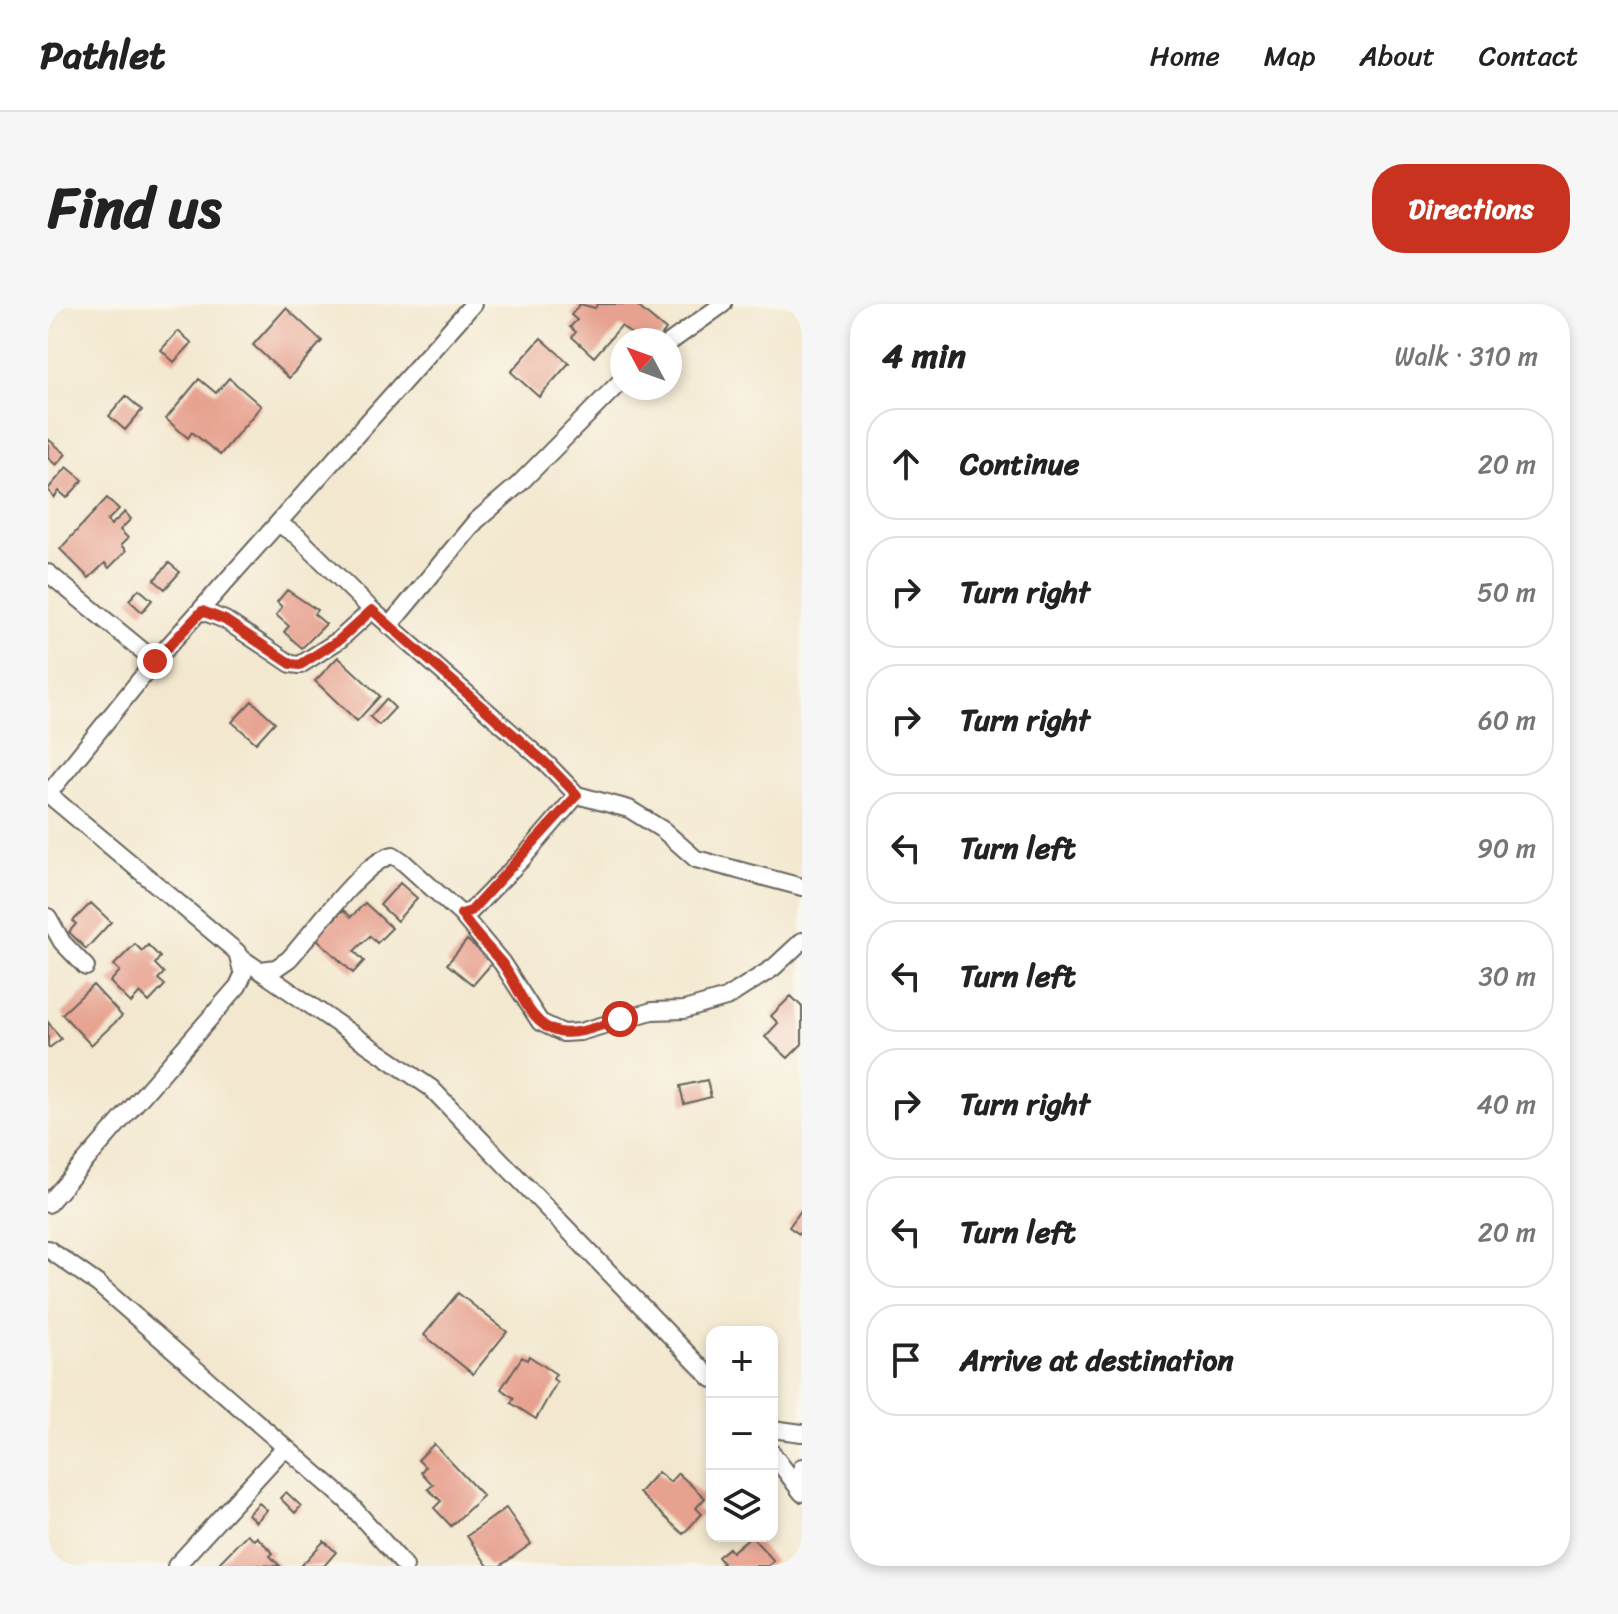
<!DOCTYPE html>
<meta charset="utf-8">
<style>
:root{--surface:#fff;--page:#f6f6f6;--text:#222;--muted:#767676;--line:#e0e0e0;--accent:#c8321e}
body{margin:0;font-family:Sriracha,sans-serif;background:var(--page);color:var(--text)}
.controls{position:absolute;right:24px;bottom:24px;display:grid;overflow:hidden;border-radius:16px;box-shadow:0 4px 12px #0003}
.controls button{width:72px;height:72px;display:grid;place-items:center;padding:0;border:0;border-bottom:2px solid var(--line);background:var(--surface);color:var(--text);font:40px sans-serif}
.compass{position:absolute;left:562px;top:24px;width:72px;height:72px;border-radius:50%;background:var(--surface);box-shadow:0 4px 12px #0003;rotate:311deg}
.stop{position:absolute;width:24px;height:24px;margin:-18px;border:6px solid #c8321e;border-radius:50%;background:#fff}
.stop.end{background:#c8321e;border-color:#fff;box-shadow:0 2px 8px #0008}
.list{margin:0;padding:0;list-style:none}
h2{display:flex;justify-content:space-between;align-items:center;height:104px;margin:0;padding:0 32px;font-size:34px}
h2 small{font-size:26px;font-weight:400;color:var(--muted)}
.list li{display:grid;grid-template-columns:52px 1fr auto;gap:24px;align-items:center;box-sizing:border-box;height:112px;margin:0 16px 16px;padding:0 16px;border:2px solid var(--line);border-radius:32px}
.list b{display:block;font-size:30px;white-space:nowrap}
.list em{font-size:26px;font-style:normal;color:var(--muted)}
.icon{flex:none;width:44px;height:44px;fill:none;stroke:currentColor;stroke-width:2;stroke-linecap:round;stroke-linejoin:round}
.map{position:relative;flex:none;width:754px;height:1262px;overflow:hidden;border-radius:32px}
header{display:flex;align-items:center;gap:48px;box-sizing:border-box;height:112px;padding:0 40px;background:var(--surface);border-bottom:2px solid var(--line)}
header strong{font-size:38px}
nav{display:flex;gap:44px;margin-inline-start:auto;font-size:28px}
.intro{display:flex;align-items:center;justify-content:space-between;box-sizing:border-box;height:192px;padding:0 48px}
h1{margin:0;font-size:56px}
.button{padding:20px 36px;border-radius:32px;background:var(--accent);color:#fff;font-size:28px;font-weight:700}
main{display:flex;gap:48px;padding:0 48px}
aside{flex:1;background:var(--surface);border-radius:32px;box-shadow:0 4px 12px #0003}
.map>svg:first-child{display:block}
.building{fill:#e7a18f}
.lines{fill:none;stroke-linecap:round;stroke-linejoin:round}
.street-casing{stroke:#67635b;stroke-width:20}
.street{stroke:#fff;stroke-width:16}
.route{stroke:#c8321e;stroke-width:10}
</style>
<header>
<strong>Pathlet</strong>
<nav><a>Home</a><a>Map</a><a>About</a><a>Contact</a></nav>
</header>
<div class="intro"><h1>Find us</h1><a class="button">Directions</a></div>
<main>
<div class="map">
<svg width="754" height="1262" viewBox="0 0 754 1262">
<rect width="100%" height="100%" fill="#fbf7ec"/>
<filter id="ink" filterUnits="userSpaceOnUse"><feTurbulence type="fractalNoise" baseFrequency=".0125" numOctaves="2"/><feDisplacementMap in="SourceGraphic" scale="16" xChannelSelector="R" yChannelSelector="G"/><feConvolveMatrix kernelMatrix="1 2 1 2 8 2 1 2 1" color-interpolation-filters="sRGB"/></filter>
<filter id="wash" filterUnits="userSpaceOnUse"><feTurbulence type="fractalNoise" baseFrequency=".006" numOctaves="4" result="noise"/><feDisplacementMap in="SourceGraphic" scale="32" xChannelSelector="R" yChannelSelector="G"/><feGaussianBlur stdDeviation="1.8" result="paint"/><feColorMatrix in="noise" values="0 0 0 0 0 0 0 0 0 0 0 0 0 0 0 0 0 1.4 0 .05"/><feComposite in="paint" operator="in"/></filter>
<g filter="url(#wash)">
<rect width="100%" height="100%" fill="#f3e8cf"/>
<g id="blocks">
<path class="building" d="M532,0L547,4L550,0H587L618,26L610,36H591L573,22L546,53L524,33L528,28L522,23L529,16L523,11Z
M238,4L274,37L241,74L205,41Z
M130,27L144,39L126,58L113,46Z
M493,34L521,59L491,93L463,68Z
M181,74L213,102L172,151L144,128L140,134L118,115L151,75L168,89Z
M78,92L94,106L77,126L61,112Z
M0,135L18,150L8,161L0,154Z
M19,163L35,176L19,194L11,187L6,194L0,185Z
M59,194L71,205L59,217L63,221L77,208L83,215L72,226L80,234L73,241L78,247L61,264L57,259L41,274L12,245Z
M121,259L132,268L117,285L106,276Z
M91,285L104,296L94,308L81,296Z
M239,286L269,306L266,310L278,320L254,344L236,328L241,322L228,311L234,303L229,298Z
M290,353L332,392L309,417L267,377Z
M338,395L347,404L331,421L322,413Z
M204,397L227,418L208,439L184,418Z
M352,579L369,594L349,617L332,601Z
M43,599L63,618L38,645L21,628L28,620L25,617Z
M317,599L344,624L329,639L322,632L306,647L316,657L305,669L268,634L295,606L303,613Z
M419,636L445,658L425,681L399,660Z
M87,640L94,647L100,641L112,653L107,660L116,669L110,675L117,681L101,698L92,689L83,699L62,678L72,667L66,661Z
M45,681L74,712L43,741L14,710Z
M743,692L754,703V740L740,754L717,733L730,719L723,712Z
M0,718L13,735L1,744L0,742Z
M659,776L663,793L636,800L632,782Z
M754,905V932L741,923Z
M410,989L459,1028L425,1070L376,1031Z
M481,1052L508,1070L505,1075L509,1078L488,1115L463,1099L466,1094L453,1085L474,1053L479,1056Z
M386,1140L435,1192L403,1222L386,1204L393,1197L380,1185L385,1181L373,1168L377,1163L370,1156Z
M610,1168L622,1178L630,1169L657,1194L648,1204L654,1210L635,1230L591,1189Z
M238,1188L253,1202L247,1209L232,1194Z
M211,1199L219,1206L208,1218L200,1210Z
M458,1204L483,1240L452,1262H440L419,1232Z
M199,1230L206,1236L209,1233L225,1249L222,1252L232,1262L170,1260Z
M703,1232L726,1257L720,1262H671L675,1259L670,1253L681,1244L684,1248Z
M276,1237L288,1248L276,1262H253Z"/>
</g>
</g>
<g filter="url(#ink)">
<use href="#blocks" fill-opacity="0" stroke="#67635b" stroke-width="2"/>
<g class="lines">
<defs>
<path id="street" d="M622,38L675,0
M231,220L249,232L324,306L499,460L529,491L581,505L615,526L648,555L754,583
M0,269L107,357
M154,307L177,316L243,360L252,361L291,336L324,306
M341,322L428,217L471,180L574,76
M413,610L454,659L492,718L515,729L532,728L604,707L636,706L678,694L725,664L754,637
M0,613L14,638L38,663
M192,653L383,784L664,1075
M213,666L228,664L241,655C264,630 315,557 345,551L354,557L413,610L423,607L474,555L529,491
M0,900L190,682L195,671L189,648L0,490L107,357L425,0
M0,945L50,980L298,1196L357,1262
M724,1125L754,1129
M724,1149L754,1189
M754,1163V1173
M128,1262L237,1143"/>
</defs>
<use href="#street" class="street-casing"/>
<use href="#street" class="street"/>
</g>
</g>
<g class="lines" filter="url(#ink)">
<path class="route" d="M107,357L154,307L177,316L243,360L252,361L291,336L324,306L499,460L529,491L423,607L413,610C425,628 439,642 453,658C470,679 480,722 511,728C531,732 553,721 572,715"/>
</g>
</svg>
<div class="controls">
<button>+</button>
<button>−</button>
<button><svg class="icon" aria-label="layers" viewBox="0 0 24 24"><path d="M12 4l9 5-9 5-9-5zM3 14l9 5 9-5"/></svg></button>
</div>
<svg class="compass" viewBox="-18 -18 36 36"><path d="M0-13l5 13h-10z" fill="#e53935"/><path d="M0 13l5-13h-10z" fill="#767676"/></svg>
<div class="stop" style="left:572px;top:715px"></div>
<div class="stop end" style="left:107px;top:357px"></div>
</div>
<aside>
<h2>4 min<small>Walk · 310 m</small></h2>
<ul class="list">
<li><svg class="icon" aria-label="ahead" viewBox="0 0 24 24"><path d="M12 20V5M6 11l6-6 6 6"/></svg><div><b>Continue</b></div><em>20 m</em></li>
<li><svg class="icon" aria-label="right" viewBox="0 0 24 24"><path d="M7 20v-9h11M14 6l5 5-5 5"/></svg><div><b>Turn right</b></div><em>50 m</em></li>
<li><svg class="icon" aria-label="right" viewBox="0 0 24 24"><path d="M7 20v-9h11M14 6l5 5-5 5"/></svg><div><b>Turn right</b></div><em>60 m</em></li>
<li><svg class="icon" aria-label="left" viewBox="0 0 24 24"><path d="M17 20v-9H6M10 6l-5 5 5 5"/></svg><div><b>Turn left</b></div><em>90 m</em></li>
<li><svg class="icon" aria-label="left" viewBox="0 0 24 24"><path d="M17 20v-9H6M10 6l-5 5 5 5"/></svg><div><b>Turn left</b></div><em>30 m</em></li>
<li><svg class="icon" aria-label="right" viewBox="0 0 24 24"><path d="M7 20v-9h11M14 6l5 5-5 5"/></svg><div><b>Turn right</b></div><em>40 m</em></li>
<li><svg class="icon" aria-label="left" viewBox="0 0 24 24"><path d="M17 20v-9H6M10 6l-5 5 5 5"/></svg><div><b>Turn left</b></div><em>20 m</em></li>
<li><svg class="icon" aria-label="arrive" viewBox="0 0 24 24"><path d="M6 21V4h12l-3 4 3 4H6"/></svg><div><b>Arrive at destination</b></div></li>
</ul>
</aside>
</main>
